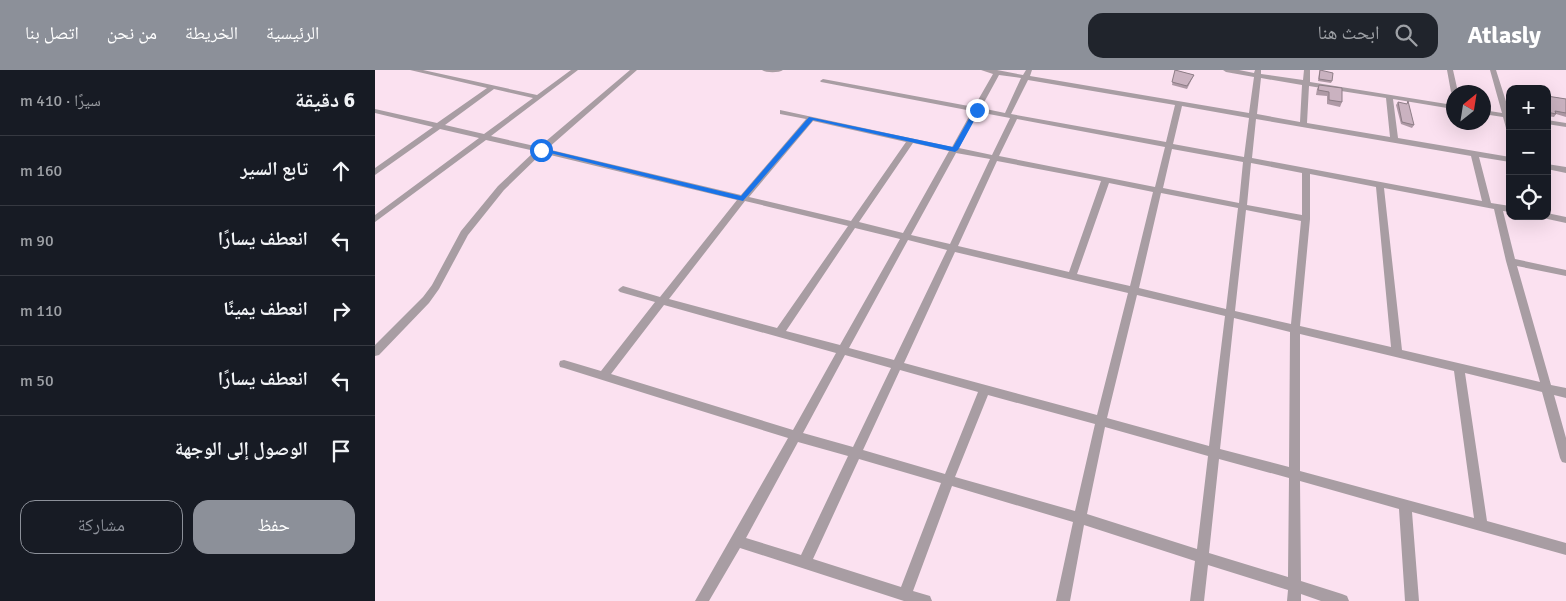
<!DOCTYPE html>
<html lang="ar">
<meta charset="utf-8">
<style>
:root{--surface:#171b24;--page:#20242c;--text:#f1f3f6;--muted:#9ea1a6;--line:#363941;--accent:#8c9099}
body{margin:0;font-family:Signika,"Noto Naskh Arabic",sans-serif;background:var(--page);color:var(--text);direction:rtl}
.controls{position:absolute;right:15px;top:15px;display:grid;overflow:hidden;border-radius:10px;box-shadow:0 5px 20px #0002}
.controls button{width:45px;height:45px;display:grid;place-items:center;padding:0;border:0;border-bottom:1px solid var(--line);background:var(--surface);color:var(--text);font:25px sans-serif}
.compass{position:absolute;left:1071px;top:15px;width:45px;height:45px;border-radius:50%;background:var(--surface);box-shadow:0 5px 20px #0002;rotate:30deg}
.stop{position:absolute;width:15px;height:15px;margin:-11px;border:4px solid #1a73e8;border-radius:50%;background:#fff}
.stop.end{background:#1a73e8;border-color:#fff;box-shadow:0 1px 5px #0008}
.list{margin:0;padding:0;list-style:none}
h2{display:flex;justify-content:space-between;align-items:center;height:65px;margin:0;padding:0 20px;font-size:21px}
h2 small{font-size:16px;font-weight:400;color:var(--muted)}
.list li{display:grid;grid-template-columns:32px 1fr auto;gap:15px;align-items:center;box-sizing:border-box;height:70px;padding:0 20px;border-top:1px solid var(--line)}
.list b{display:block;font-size:19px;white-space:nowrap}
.list em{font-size:16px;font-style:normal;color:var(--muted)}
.actions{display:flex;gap:10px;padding:15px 20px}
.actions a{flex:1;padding:11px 0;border:1px solid var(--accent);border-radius:15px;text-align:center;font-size:18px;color:var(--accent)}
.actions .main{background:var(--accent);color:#fff}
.icon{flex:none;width:28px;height:28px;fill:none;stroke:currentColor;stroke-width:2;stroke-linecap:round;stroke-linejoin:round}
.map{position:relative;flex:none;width:1191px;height:531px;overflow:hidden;direction:ltr}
header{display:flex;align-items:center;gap:30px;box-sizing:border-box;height:70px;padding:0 25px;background:var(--accent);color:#fff}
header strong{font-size:24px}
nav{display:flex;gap:28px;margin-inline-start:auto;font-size:18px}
.search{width:350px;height:45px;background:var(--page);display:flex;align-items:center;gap:12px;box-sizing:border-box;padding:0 18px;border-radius:15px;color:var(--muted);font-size:19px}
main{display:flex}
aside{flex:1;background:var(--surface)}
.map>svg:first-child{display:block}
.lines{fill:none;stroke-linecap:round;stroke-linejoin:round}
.minor{fill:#a89da3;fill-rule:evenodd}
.wall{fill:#ae99a5}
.building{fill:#cab2c0;stroke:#8d7d86}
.route{fill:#1a73e8}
</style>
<header>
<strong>Atlasly</strong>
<div class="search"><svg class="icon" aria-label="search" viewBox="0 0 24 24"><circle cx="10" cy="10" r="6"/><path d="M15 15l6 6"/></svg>ابحث هنا</div>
<nav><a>الرئيسية</a><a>الخريطة</a><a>من نحن</a><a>اتصل بنا</a></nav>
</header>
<main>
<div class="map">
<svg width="1191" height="531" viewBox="0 0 1191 531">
<rect width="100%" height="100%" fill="#fbe1f0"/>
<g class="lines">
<path class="minor" d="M35,0H48L162,25L196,0H203L116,66L164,77L255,0H262L172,79L366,125L431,49L405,44V40L577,77L597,41L446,12L445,11L448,9L599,37L618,4L606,0H622L648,5L651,0H657L655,6L874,43L879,7L851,2L848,0H864L879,3L880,0H886V4L928,10L929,0H935V12L1078,35V39L1018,29L1023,68L1135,87V92L1104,87L1116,133L1135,136V142L1128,141L1140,189L1191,200V206L1142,196L1176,315L1191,318V328L1179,325L1191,368V393L1187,392L1185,388L1167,322L1090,303L1112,451L1191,473V485L1037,442L1044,531H1030L1024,439L925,411L926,511L967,524L972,526L974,531H946L926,524V531H912L913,520L833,495L829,531H815L820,491L709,455L695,531H681L698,452L577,416L538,521L555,526L557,531H529L365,478L334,531H320L413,368L189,298L185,297L184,294L185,291L189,290L226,301L280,232L245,222L243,220L245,218L248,216L285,227L362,130L167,83L129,120L93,165L64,219L54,233L4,285L0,286V275L48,227L57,215L86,161L123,116L160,81L111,70L0,152V145L104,68L65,59L0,105V98L58,57L0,43V39L62,53L112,18ZM624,5L646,8L630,43L606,38ZM886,8L927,15L925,52L882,44ZM653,10L800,35L791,72L636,44ZM934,16L1011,28L1015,67L932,53ZM119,19L158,28L109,64L70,55ZM807,36L874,48L869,87L798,74ZM603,42L635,48L617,85L584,78ZM642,49L790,77L780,117L624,86ZM881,49L1096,86L1107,131L877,88ZM438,51L531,72L476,151L374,127ZM538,73L574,81L528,163L484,152ZM797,79L868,92L864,133L788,118ZM581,83L615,89L575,174L536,165ZM622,91L726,111L694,202L583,176ZM876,93L927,103V145L872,135ZM935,104L1001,117L1016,277L925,256L935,149ZM734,113L778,122L755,216L702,204ZM1009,118L1119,139L1131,191L1165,312L1027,280ZM786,123L863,138L851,239L764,218ZM370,131L473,156L402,258L294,229ZM871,140L926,151L916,254L860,241ZM480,158L525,169L465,275L411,261ZM533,170L572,180L519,290L474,278ZM580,182L753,223L722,345L529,293ZM762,225L850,246L834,376L732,348ZM289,235L461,283L418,360L236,304ZM859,248L915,262L914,397L845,379ZM925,264L1079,301L1099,448L925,401ZM470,285L516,298L478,377L428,363ZM525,300L603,322L570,404L488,380ZM613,325L720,354L700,441L580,407ZM730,357L833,386L822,479L712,444ZM423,372L473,386L426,485L371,468ZM484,389L566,413L526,517L438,489ZM844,389L914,408L913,507L834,483Z
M387,0H408C404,3 391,3 387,0Z
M1072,0H1078L1083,22L1078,24L1076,22Z
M1115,0H1121L1135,44V60L1131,58L1128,47L1108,44V40L1127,43Z
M1172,50L1191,53V57L1172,54Z
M1172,94L1191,97V103L1172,99Z
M1172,143L1191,147V153L1168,148L1167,146H1172Z"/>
</g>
<path class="wall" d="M800,0L819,5L812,19L797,15Z
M945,0L957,11L956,13L943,11L944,3Z
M944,15L967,18V32L965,37L952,34V26L941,25L942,19Z
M1172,26L1191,29V47L1181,44L1179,47L1172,46Z
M1023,32L1039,55L1037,58L1026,54L1021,35Z"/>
<path class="building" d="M800,0L819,5L812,16L797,12Z
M945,0L958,3L957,11L944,9Z
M944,15L967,18V32L954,30V22L943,20Z
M1172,26L1191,29V43L1180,41L1181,44L1172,42Z
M1033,31L1039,55L1027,52L1023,32L1032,34Z"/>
<path class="route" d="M602,38L605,40L583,80L580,82L438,50L368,131L163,80L166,78L366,126L434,47L578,77L599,40Z"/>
</svg>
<div class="controls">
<button>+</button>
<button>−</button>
<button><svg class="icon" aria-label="locate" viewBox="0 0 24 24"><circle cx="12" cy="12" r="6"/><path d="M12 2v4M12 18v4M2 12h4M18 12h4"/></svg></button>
</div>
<svg class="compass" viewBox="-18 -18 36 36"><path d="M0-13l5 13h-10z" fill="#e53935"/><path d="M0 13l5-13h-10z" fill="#9ea1a6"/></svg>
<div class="stop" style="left:166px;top:80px"></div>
<div class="stop end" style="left:602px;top:40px"></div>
</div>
<aside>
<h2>6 دقيقة<small>سيرًا · 410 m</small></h2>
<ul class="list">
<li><svg class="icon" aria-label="ahead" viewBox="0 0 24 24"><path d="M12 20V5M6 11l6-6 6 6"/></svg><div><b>تابع السير</b></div><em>160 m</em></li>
<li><svg class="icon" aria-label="left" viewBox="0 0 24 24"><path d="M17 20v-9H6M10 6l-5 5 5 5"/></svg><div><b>انعطف يسارًا</b></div><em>90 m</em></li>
<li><svg class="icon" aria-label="right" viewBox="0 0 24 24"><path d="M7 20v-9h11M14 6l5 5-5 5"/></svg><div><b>انعطف يمينًا</b></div><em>110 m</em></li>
<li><svg class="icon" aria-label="left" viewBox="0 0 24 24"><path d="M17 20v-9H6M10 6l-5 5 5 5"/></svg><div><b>انعطف يسارًا</b></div><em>50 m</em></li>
<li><svg class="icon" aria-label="arrive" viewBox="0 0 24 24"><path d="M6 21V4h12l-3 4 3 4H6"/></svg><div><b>الوصول إلى الوجهة</b></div></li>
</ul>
<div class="actions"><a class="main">حفظ</a><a>مشاركة</a></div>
</aside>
</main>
